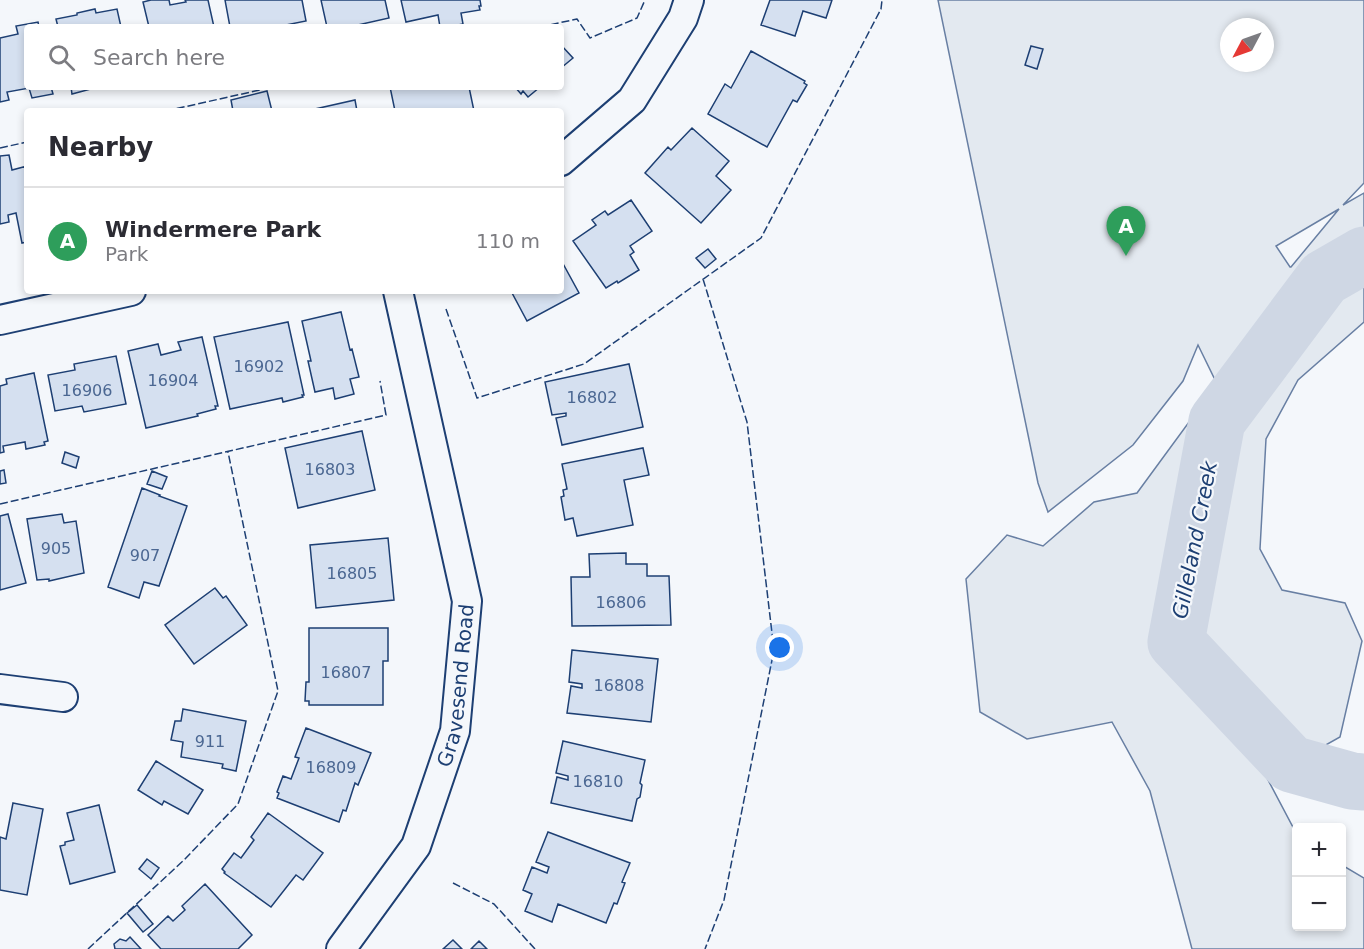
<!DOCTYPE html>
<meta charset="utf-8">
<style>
:root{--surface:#fff;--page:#f7f7f7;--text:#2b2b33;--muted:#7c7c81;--line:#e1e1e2;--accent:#c62828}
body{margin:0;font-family:"DejaVu Sans",sans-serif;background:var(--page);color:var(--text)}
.controls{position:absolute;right:18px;bottom:18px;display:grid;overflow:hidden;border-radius:6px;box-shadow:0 3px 9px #0003}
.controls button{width:54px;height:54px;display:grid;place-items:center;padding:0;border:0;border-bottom:2px solid var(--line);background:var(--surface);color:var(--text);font:30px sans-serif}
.compass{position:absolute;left:1220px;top:18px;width:54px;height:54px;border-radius:50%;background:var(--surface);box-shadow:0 3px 9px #0003;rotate:229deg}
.you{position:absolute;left:780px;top:648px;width:21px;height:21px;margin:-15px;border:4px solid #fff;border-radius:50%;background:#1a73e8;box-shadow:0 0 0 9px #1a73e833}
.badge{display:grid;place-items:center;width:39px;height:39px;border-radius:50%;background:var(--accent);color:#fff;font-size:20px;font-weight:700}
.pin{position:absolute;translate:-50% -50px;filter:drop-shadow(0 2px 3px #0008)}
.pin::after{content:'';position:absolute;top:32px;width:21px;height:18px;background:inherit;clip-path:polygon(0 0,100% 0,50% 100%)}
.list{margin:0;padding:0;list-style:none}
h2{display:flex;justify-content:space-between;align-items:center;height:78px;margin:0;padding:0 24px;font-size:26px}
h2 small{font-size:20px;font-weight:400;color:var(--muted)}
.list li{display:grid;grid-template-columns:39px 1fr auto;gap:18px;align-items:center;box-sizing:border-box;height:108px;padding:0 24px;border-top:2px solid var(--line)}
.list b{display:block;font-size:22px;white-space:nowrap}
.list p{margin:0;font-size:20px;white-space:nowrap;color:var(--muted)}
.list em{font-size:20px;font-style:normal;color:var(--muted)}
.icon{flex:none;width:33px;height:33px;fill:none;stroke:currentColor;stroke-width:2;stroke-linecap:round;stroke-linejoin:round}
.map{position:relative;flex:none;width:1364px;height:949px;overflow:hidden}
.search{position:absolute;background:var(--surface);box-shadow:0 3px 9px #0003;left:24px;top:24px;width:540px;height:66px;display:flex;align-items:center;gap:15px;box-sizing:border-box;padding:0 21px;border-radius:6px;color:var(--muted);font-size:22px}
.panel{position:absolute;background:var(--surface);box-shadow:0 3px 9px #0003;left:24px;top:108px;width:540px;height:186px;border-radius:6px}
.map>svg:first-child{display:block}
.green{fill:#e3e9f0;stroke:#687fa3;stroke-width:1.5;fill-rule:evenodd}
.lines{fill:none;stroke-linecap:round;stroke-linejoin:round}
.river{stroke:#cfd7e4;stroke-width:57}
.building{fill:#d5e0f0;stroke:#1d3f73;stroke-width:1.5}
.street-casing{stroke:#1d3f73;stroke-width:32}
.street{stroke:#f4f7fb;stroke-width:28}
.fence{stroke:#1d3f73;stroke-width:1.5;stroke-dasharray:8 3;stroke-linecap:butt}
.labels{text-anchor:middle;stroke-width:4.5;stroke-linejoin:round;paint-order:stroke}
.number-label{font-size:16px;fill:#4b6792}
.street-label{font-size:20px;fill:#1d3f73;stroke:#f4f7fb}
.water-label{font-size:21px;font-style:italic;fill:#1d3f73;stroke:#f4f7fb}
</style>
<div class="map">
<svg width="1364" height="949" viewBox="0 0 1364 949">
<rect width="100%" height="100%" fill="#f4f7fb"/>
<path class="green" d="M938,0H1364V183L1343,205L1364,193V322L1298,380L1266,439L1260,549L1282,590L1345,603L1362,641L1340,737L1267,778L1296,833V926H1342V865L1364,878V949H1192L1150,791L1112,722L1027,739L980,712L966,579L1007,535L1043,546L1094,502L1137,493L1217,384L1198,345L1183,381L1133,445L1048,512L1038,483ZM1229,27H1265V63H1229ZM1339,209L1291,267H1290L1276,246Z"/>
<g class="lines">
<path class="river" d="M1364,255L1324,278L1217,421L1176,642L1291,764L1352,781L1364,782"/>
</g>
<path class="building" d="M151,0H169L170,5L186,2L185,0H208L214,27H149L143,2Z
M225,0H302L306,21L276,27H230Z
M321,0H385L389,18L349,27H327Z
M401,0H480L481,6H479L480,10L461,13L463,24L448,27H440L438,15L406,22Z
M770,0H832L826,18L803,11L795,36L761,25Z
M95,9L96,13L117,9L121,27H58L56,19L77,15V13Z
M38,22L39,27H27V87H51L53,94L32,98L29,88L7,92L9,100L0,102V38L18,34L16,26Z
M561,45L573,58L561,68Z
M1031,46L1043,49L1037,69L1025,65Z
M751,51L805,81L804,83L807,85L797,102L793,100L767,147L708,114L725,84L731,88Z
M71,87H91V89L72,94Z
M390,87H469L474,111H395Z
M515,87H540L528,97L523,91L521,94Z
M267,91L272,111H233L231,100Z
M355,100L357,111H306Z
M692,128L729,161L716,176L731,190L701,223L645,173L668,147L671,150Z
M9,155L12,170L27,166V242L22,243L16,213L8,215L9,222L0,224V156Z
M631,200L652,231L630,246L634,252L630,255L639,270L618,283L617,281L606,288L573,241L596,225L592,220L605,211L608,215Z
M708,249L716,259L705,268L696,258Z
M561,260L579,293L527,321L511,291H561Z
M341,312L350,350L352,349L359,377L350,379L354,394L335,399L333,388L315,392L308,361H311L302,321Z
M288,322L304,395H302L303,397L283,402L282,398L230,409L214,337Z
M202,337L218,406H215L216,409L197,414L198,416L146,428L128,351L158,344L161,355L181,350L178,342Z
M116,356L126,404L84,412L82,406L55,411L48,375L75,370L74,364Z
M629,364L643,427L562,445L556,418L566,416V413L552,415L545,382Z
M34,373L48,441L44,442L45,445L26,449L25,442L3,446L4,452L0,453V386L7,384L6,379Z
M362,431L375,490L298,508L285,448Z
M643,448L649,475L624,480L633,525L577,536L573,518L565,520L561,497L564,496L563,490L567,489L562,464Z
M65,452L79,457L76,468L62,463Z
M4,470L6,483L0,484V471Z
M152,471L167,477L162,489L147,484Z
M142,488L160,495L159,496L187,506L159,586L144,582L139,598L108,587Z
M8,514L26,583L0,590V516Z
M62,514L64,523L76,521L84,573L49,581V579L37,580L27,519Z
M388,538L394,600L316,608L310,545Z
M626,553V564H647V576H669L671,625L572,626L571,577H590L589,554Z
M215,588L223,598L226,596L247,625L194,664L165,625Z
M309,628H388V661H383V705H309V701H305L306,682H309Z
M572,650L658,659L651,722L567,713L571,686L582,688V684L569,682Z
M183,709L246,721L236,771L222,768L223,764L181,757L183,742L171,740L175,721H181Z
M306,728L371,753L358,785L355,783L346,811L343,810L339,822L277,798L279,793L277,792L283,776L291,779L299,758L295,757Z
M563,741L645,760L640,783L642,785L640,797L637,799L632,821L551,803L557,777L568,780V776L556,773Z
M156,761L203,790L188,814L164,801L162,805L138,790Z
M13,803L43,809L27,895L0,890V837L6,839Z
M99,805L115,872L70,884L60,846L65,845V842L74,840L67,813Z
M268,813L323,853L303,880L296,875L271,907L224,873L225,872L222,869L234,853L241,858L254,840L251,837Z
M548,832L630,863L622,882L625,883L617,904L614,903L606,923L558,904L552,922L525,911L532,894L523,890L532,867L547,873L549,867L536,862Z
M147,859L159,868L151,879L139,869Z
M205,884L252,935L238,949H161L148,935L168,916L173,921L185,910L182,906Z
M137,905L153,924L143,932L127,913Z
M130,937L141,949H115L114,944L120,939L126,941Z
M453,940L462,949H443Z
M479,941L487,949H471Z"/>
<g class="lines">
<defs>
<g id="street">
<path d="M561,161L632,100L683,18L689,0"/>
<path d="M0,320L131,291"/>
<path d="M0,689L63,697"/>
<path id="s1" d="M341,949L416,846L455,731L467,601L398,291"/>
</g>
</defs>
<use href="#street" class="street-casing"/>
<use href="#street" class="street"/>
<path class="fence" d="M540,27L577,19L590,38L637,18L645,0
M166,111L273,87
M0,148L27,142
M703,279L747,422L774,650L724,900L705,949
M446,309L477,398L584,364L761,238L881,9L882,0
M0,504L386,415L380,381
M453,883L494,904L535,949
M88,949L184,860L238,804L278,691L228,452"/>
</g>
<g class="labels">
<g class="number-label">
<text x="259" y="372">16902</text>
<text x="173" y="386">16904</text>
<text x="87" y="396">16906</text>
<text x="592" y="403">16802</text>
<text x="330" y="475">16803</text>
<text x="56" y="554">905</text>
<text x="145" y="561">907</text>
<text x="352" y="579">16805</text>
<text x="621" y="608">16806</text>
<text x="346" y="678">16807</text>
<text x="619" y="691">16808</text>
<text x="210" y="747">911</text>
<text x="331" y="773">16809</text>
<text x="598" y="787">16810</text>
</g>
<g class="street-label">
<text dy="7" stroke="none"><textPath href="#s1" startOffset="294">Gravesend Road</textPath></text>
</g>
<g class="water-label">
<text transform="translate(1195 540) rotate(-79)" y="7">Gilleland Creek</text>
</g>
</g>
</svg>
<div class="controls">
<button>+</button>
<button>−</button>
</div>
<svg class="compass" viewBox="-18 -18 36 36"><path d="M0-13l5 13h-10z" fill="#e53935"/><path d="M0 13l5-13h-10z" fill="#7c7c81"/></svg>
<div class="you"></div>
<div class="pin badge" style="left:1126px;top:256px;background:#2e9e5b">A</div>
<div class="search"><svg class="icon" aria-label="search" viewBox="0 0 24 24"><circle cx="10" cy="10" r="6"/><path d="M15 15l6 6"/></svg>Search here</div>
<section class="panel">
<h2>Nearby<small></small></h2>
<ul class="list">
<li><span class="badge" style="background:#2e9e5b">A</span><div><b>Windermere Park</b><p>Park</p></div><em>110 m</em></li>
</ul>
</section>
</div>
